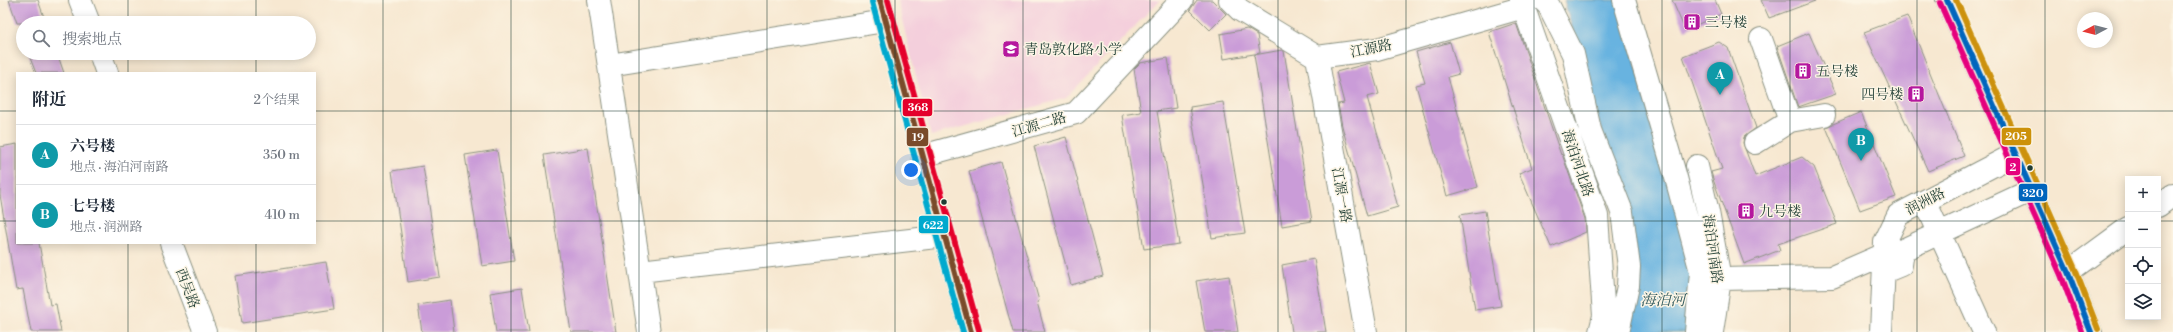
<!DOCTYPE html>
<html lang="zh">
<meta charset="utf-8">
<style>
:root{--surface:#fff;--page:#f2f2f3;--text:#1f2937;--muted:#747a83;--line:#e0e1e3;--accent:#d93025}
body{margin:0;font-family:"Libre Bodoni","Noto Serif SC",serif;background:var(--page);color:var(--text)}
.controls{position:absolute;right:12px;bottom:12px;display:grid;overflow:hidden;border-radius:0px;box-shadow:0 2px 10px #0003}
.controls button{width:36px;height:36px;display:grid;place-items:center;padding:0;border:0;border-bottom:1px solid var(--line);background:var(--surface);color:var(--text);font:20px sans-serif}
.compass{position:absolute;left:2077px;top:12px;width:36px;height:36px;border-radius:50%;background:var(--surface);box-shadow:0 2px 10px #0003;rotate:263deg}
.you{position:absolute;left:911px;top:170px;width:14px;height:14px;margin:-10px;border:3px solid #fff;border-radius:50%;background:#1a73e8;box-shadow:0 0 0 6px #1a73e833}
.badge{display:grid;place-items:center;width:26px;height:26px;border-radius:50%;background:var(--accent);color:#fff;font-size:13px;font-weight:700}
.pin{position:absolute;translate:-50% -33px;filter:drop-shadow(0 1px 2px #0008)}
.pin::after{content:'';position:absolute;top:21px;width:14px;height:12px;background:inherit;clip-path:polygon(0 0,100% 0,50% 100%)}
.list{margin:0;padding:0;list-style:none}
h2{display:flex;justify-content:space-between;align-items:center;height:52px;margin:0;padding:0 16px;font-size:17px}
h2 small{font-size:13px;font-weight:400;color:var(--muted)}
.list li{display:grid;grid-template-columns:26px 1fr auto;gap:12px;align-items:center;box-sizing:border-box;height:60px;padding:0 16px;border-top:1px solid var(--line)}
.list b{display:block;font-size:15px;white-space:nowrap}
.list p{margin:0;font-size:13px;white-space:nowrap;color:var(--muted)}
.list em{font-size:13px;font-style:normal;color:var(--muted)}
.icon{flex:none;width:22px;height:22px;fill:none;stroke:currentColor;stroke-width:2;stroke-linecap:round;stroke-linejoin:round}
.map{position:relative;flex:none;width:2173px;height:332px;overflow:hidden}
.search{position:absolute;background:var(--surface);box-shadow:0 2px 10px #0003;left:16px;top:16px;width:300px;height:44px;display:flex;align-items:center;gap:10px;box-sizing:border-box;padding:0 14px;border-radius:22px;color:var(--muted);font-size:15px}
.panel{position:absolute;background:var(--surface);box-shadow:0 2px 10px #0003;left:16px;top:72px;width:300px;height:172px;border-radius:0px}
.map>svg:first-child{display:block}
.built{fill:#f4cfdc}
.water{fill:#67b3e0;stroke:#43788a}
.building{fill:#ca9cd8}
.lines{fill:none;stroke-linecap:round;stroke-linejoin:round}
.minor-casing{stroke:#8b9282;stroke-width:24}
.major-casing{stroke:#8b9282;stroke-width:24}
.minor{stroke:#fff;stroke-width:22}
.major{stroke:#fff;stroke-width:22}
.bus-1-casing{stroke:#fcf5e5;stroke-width:9}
.bus-2-casing{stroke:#fcf5e5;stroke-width:9}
.bus-3-casing{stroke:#fcf5e5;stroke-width:9}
.bus-4-casing{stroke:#fcf5e5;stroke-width:9}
.bus-5-casing{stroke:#fcf5e5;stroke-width:9}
.bus-6-casing{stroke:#fcf5e5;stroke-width:9}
.bus-1{stroke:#0065bd;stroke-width:6}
.bus-2{stroke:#7a4b2a;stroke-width:6}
.bus-3{stroke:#00a9ce;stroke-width:6}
.bus-4{stroke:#e4002b;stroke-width:6}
.bus-5{stroke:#e5007d;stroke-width:6}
.bus-6{stroke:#cc910a;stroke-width:6}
.grid{fill:none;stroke:#1f3d34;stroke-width:1;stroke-opacity:0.55}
.bus-dot{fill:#1f3d34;stroke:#fcf5e5;stroke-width:1.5}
.labels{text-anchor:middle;stroke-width:3;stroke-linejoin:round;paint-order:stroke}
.poi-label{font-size:14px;fill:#1f3d34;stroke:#fcf5e5;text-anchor:start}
.street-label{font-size:14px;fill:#1f3d34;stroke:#fcf5e5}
.water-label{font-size:15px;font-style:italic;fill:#315a5f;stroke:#fcf5e5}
.line-badge{stroke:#fcf5e5;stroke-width:1.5}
.badge-label{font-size:11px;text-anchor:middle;font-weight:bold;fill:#fff}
</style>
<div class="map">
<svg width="2173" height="332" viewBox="0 0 2173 332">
<rect width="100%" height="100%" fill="#fcf5e5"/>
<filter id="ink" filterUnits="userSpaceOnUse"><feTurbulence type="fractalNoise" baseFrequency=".025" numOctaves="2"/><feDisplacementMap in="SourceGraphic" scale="8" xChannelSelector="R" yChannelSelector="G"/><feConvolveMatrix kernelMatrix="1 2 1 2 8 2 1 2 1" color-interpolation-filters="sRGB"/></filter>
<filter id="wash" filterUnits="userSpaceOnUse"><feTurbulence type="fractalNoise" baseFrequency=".012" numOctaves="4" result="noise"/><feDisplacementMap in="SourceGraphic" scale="16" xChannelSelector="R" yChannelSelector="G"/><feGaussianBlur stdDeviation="0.9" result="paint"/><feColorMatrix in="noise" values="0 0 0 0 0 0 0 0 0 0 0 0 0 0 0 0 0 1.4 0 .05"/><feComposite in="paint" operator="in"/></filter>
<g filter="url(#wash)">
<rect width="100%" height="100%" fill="#f7e8d1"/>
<path class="built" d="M897,0H1160L1066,98L931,136Z"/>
<path class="water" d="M1564,0H1618L1695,274L1693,332H1621L1627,302L1613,173Z"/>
<g id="blocks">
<path class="building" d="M9,0H38L46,23H17Z
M1197,0H1212L1226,14L1210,30L1190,10Z
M1672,0H1715L1721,14L1685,30Z
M1761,0H1814L1815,1L1769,18Z
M1907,16L1964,156L1928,171L1864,32Z
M1516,23L1561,155L1562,154L1585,219L1586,232L1551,247L1519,173L1532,168L1489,32Z
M1247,29L1257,35L1260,53L1224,59L1220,34Z
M1809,33L1836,94L1798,107L1777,46Z
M1450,42L1459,74L1448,77L1478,187L1447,196L1416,85L1425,83L1416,52Z
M1719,42L1728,48L1756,128L1744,137L1743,143L1755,176L1802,157L1814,167L1837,224L1778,244L1780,250L1744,264L1714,182L1711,172L1722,169L1683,56Z
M1282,50L1284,51L1312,221L1282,226L1254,55Z
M28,53H57L64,73H36Z
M1168,58L1176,108L1157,111L1179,244L1144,249L1122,115L1141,112L1134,69L1140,63Z
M1370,63L1379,94L1367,97L1398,207L1367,216L1342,126L1338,104L1344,103L1336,72Z
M1223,102L1245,233L1212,238L1190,107Z
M1861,112L1896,197L1860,210L1826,127Z
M1066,137L1103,276L1071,285L1034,146Z
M17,144V243H39L50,305L56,304L61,332H31L23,289L16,290L0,195V147Z
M588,148L616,332H571L544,155Z
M497,150L514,261L482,266L465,155Z
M1001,162L1039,301L1037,302L1045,332H1013L969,171Z
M423,166L440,277L408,282L392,171Z
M1485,211L1501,306L1475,310L1460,215Z
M1314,259L1326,332H1292L1282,265Z
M326,262L334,309L242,323L235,276Z
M1229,276L1238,332H1205L1196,281Z
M522,288L529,332H496L490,293Z
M450,300L454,332H422L418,305Z"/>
</g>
</g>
<g filter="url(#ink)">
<use href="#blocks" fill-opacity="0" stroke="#8b9282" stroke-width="1"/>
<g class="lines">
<defs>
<path id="minor" d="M80,0L89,23
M599,0L649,332
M880,0L971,332
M1230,0L1240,10L1317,57L1377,49L1524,7
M1521,0L1597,216L1604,316L1600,332
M1543,0L1549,6L1573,54L1590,130L1622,212L1629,267L1628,286L1618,332
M1624,0L1675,174L1701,272L1696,332
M1761,39L1790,121L1824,115
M100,53L107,73
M1317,57L1366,332
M609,65L885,21
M1755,143L1790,121
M922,156L1076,113L1182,0
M1697,166L1708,212L1720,279L1712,332
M2158,206L2173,195
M1930,212L1984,332
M171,243L205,332
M640,271L945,236
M1884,272L1901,265L1903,250L2032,190
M2068,272L2128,228
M1720,279L1832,277L1885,254
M1881,332L1885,242L1898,215L2015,154"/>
<path id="major" d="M1947,0L2068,272L2091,332"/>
</defs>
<use href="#minor" class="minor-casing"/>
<use href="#major" class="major-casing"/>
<use href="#minor" class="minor"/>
<use href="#major" class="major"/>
<defs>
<path id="bus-1" d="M1947,0L2068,272L2091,332"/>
<path id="bus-2" d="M880,0L971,332"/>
<path id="bus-3" d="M872,2L963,332"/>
<path id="bus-4" d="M888,0L979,330"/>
<path id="bus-5" d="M1940,3L2061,275L2082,332"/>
<path id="bus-6" d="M1956,0L2075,269L2098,329"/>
</defs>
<use href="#bus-1" class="bus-1-casing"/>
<use href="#bus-2" class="bus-2-casing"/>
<use href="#bus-3" class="bus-3-casing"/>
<use href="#bus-4" class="bus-4-casing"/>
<use href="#bus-5" class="bus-5-casing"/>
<use href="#bus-6" class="bus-6-casing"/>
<use href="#bus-1" class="bus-1"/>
<use href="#bus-2" class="bus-2"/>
<use href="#bus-3" class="bus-3"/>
<use href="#bus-4" class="bus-4"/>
<use href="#bus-5" class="bus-5"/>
<use href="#bus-6" class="bus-6"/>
</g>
</g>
<path class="grid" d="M128,0V23M256,0V23M383,0V332M511,0V332M639,0V332M767,0V332M895,0V332M1023,0V332M1150,0V332M1278,0V332M1406,0V332M1534,0V332M1662,0V332M1790,0V332M1917,0V332M2045,0V332M128,53V73M256,53V73M0,111H17M315,111H2173M0,221H17M315,221H2128M2158,221H2173M128,243V332M256,243V332"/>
<defs>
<symbol id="building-square" viewBox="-11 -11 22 22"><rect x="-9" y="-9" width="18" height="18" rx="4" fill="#b5179e" stroke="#fcf5e5"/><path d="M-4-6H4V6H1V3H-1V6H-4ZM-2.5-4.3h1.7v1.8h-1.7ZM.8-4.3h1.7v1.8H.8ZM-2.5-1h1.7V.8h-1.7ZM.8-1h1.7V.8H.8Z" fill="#fff"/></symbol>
<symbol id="school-square" viewBox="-11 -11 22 22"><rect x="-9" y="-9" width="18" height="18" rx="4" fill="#b5179e" stroke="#fcf5e5"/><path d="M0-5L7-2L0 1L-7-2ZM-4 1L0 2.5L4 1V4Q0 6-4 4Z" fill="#fff"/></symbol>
</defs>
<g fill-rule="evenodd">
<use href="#building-square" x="1682" y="12" width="20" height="20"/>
<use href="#school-square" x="1001" y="39" width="20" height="20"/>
<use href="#building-square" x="1793" y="61" width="20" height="20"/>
<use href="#building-square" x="1906" y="84" width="20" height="20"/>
<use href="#building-square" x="1736" y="201" width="20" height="20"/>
</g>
<g class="bus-dot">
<circle cx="2030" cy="168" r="3.5"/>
<circle cx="944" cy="202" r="3.5"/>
</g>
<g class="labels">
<g class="poi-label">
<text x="1705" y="27">三号楼</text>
<text x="1024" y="54">青岛敦化路小学</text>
<text x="1816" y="76">五号楼</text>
<text x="1903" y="99" text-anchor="end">四号楼</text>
<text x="1759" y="216">九号楼</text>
</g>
<g class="street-label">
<text transform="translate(1371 48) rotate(-11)" y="5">江源路</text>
<text transform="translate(1039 124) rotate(-16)" y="5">江源二路</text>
<text transform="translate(1578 163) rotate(71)" y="5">海泊河北路</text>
<text transform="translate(1342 195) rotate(80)" y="5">江源一路</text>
<text transform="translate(1925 201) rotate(-27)" y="5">润洲路</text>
<text transform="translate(1713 249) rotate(82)" y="5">海泊河南路</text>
<text transform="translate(188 288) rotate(69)" y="5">西吴路</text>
</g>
<g class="water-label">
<text x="1663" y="305">海泊河</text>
</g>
</g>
<g class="line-badge">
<rect x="902" y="98" width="31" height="19" rx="4" fill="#e4002b"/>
<rect x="2001" y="127" width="31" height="19" rx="4" fill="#cc910a"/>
<rect x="906" y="127" width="23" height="20" rx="4" fill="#7a4b2a"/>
<rect x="2005" y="157" width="16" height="19" rx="4" fill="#e5007d"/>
<rect x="2018" y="183" width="30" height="19" rx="4" fill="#0065bd"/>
<rect x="918" y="215" width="31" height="19" rx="4" fill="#00a9ce"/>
</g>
<g class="badge-label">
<text x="918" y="111">368</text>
<text x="2016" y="140">205</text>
<text x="918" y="141">19</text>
<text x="2013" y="171">2</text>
<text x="2033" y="197">320</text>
<text x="933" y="229">622</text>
</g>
</svg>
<div class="controls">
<button>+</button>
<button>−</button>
<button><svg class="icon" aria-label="locate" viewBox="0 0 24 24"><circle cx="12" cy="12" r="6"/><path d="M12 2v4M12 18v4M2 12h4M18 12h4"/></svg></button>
<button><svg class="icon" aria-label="layers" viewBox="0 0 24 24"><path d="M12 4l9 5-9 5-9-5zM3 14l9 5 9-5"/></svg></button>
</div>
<svg class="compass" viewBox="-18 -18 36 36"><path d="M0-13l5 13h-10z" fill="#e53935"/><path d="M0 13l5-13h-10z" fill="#747a83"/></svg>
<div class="you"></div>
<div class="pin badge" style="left:1720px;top:95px;background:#0f9aa8">A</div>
<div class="pin badge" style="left:1861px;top:161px;background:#0f9aa8">B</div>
<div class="search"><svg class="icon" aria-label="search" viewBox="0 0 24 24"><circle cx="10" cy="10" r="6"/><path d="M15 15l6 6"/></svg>搜索地点</div>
<section class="panel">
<h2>附近<small>2个结果</small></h2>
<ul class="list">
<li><span class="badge" style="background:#0f9aa8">A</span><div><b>六号楼</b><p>地点 · 海泊河南路</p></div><em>350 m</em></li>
<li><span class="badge" style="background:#0f9aa8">B</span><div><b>七号楼</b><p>地点 · 润洲路</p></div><em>410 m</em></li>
</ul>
</section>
</div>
